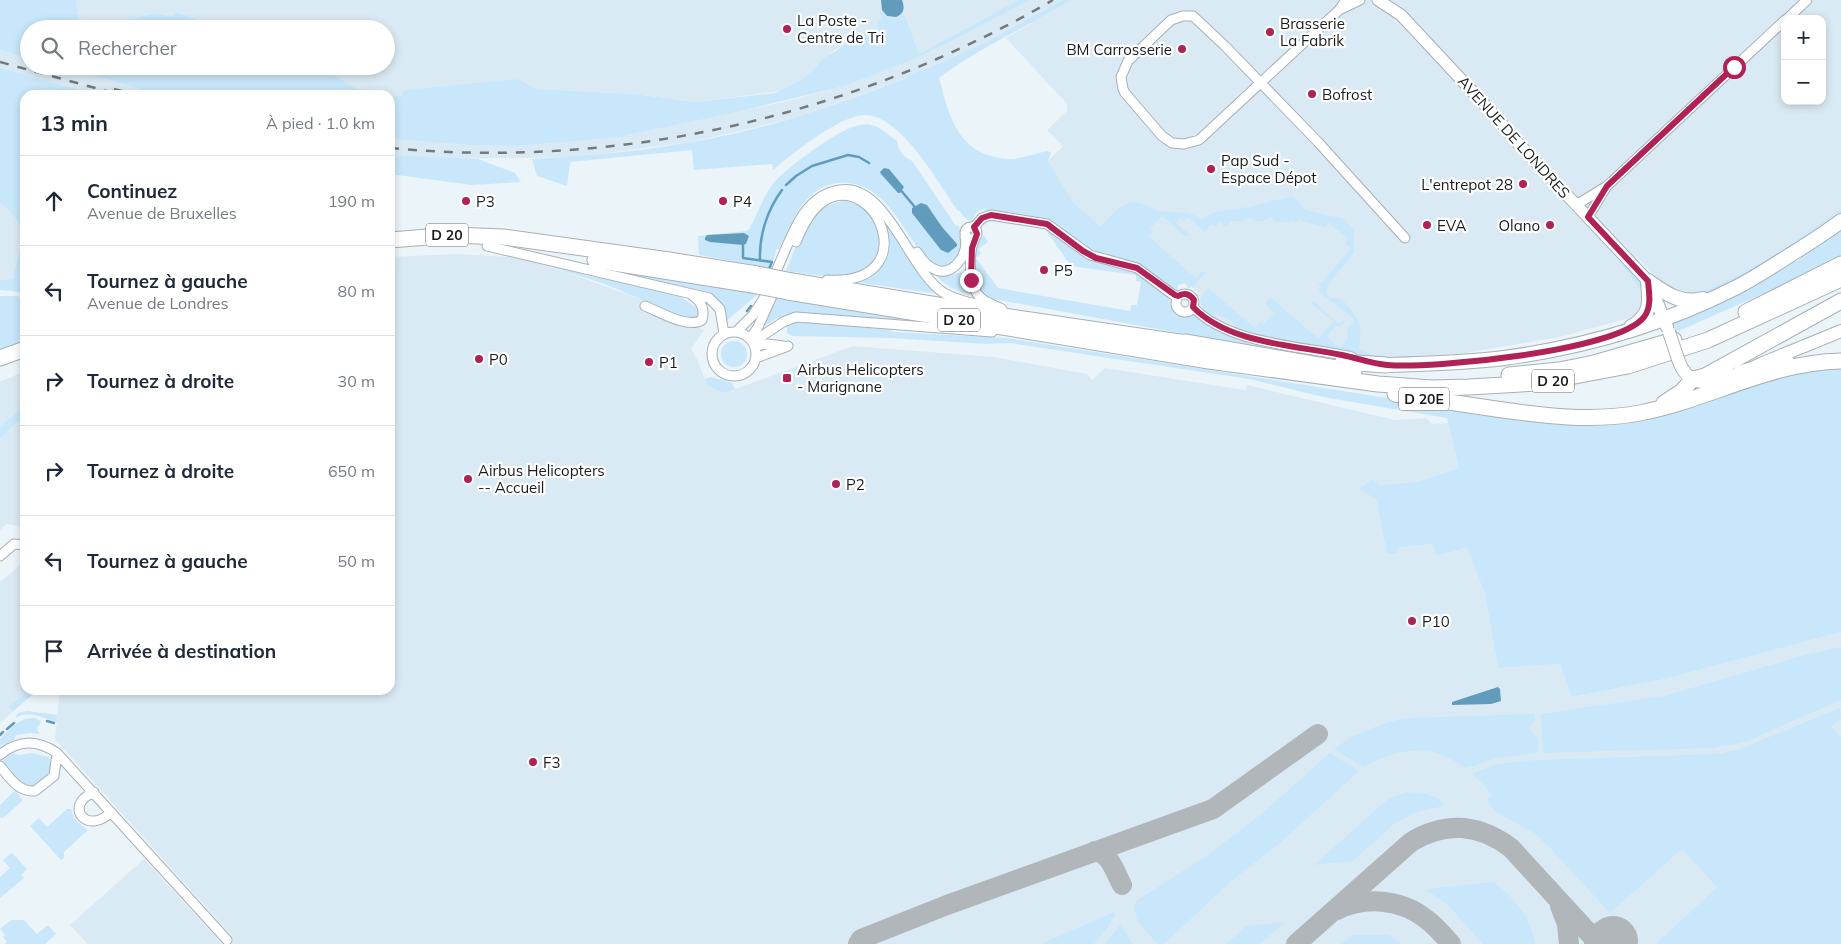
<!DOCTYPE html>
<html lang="fr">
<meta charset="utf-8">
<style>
body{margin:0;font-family:Mulish,sans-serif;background:#f6f6f7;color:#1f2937}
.controls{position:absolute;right:15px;top:15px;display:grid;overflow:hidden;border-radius:10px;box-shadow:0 2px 8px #0003}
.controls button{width:45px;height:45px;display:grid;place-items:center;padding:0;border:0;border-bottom:1px solid #e0e1e3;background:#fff;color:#1f2937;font:25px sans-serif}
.stop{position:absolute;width:15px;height:15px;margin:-11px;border:4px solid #b02156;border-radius:50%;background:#fff}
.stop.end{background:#b02156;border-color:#fff;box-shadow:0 1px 5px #0008}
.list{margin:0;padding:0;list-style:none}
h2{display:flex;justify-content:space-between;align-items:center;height:65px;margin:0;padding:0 20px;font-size:21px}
h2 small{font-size:16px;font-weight:400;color:#747a83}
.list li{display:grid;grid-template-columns:32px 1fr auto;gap:15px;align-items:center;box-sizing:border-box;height:90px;padding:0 20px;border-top:1px solid #e0e1e3}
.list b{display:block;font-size:19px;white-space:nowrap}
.list p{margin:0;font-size:16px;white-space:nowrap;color:#747a83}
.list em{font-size:16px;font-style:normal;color:#747a83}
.icon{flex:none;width:28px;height:28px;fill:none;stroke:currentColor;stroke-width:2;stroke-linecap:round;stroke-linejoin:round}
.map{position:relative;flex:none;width:1841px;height:944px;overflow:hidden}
.search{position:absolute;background:#fff;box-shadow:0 2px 8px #0003;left:20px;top:20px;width:375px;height:55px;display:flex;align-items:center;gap:12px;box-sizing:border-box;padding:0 18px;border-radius:28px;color:#747a83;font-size:19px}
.panel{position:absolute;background:#fff;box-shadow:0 2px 8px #0003;left:20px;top:90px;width:375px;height:605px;border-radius:15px}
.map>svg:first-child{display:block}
.built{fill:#daeaf4;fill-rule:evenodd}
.green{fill:#c8e7fa}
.water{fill:#629cbc}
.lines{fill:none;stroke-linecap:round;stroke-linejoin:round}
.stream{stroke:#629cbc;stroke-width:2.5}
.taxiway{stroke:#b0b6ba;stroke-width:20}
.runway{stroke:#b0b6ba;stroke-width:50}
.minor-casing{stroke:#a8b0b5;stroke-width:11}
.tertiary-casing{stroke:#a8b0b5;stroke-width:13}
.secondary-casing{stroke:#a8b0b5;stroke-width:14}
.primary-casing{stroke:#a8b0b5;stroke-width:16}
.trunk-casing{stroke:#a8b0b5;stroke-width:17}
.minor{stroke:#fff;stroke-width:9}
.tertiary{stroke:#fff;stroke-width:11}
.secondary{stroke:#fff;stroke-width:12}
.primary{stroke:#fff;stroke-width:14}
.trunk{stroke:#fff;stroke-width:15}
.rail{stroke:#74797c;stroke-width:2.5;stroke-dasharray:9 9;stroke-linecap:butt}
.secondary-bridge-casing{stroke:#a8b0b5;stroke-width:14;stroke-linecap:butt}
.trunk-bridge-casing{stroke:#a8b0b5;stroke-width:17;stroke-linecap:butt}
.secondary-bridge{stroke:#fff;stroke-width:12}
.trunk-bridge{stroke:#fff;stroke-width:15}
.route{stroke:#b02156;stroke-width:6}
.poi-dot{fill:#b02156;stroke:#fff;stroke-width:2}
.labels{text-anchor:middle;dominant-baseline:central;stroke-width:4.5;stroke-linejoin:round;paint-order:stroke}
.shield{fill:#fff;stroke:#5e6062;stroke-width:1}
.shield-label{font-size:14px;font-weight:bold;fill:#191c1e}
.poi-label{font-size:15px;fill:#191c1e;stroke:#fff;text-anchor:start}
.street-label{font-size:15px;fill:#191c1e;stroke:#fff}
</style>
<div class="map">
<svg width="1841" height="944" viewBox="0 0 1841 944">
<rect width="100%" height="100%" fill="#ebf4f9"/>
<!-- built -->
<path class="built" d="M76 0H1018L919 54 904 14 896 19H889L883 15 879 8 881 20 878 29 861 32 842 45 818 63 812 71 801 80 782 91 696 102 634 94 536 89 519 79 404 94 397 97H393L390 95 356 88 321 66H386V29H223L216 26 215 27 159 14 104 24 86 23 78 18Z
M1030 0H1062L990 40 931 67 910 74 905 79 797 117 745 130 691 142 578 157 455 159 390 155V139L468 145 518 146 624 137 627 135 783 102 845 86 905 62 952 41Z
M1071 0H1841V209L1782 250 1732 278 1697 294 1687 293 1664 287 1636 256 1641 298 1640 307 1636 314 1629 318 1560 337 1459 354 1380 357 1236 330 1214 318 1203 309 1200 301 1199 293 1188 284H1175L1069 207 1048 161 1063 146 1047 130 1067 111V104L1006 38ZM1785 19H1822V101H1785Z
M0 50 29 58V66H58L162 95H98L0 68Z
M0 203 13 215 20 228 21 238 13 280H0Z
M457 254 521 258 566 272 648 302 704 330 691 349 697 359 708 386 724 393 853 346 994 357 1087 374 1092 380 1105 368 1245 390 1247 385 1395 420 1426 418 1432 424 1448 423 1459 468 1416 482 1379 485 1376 499 1387 554 1397 548 1433 544 1437 556 1467 546 1485 594 1498 668 1560 664 1573 697 1665 679 1841 632V944H88L70 925 144 859 222 944 232 936 55 739 60 690H390V257Z
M25 371V531L19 526 6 524 0 530V382Z
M25 561V690H38L0 723V582Z"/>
<!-- green -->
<path class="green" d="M0 0H76L78 18C93 32 137 16 157 14 162 14 167 16 172 17L176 12 223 29H29V58L0 50Z
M1018 0H1030L952 41 911 60 845 86 728 114 627 135 624 137 518 146 468 145 390 139V97L401 96 405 90 519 79 536 89 634 94 696 102 776 93 801 80 812 71 822 59 836 51 854 36 866 31 878 29 877 21 881 20 879 8C884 18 894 23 904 13L919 54Z
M1062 0H1071C1028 27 979 47 939 78 950 119 958 154 1007 159 1017 160 1037 153 1048 151L1051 153 1048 161 1073 203 1100 226C1108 220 1117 207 1127 204 1140 199 1148 208 1160 211 1175 214 1189 210 1202 219L1215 212 1248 207 1293 196 1305 210 1344 219 1354 230V253L1334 277 1326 290 1330 298 1342 299C1358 318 1364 323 1359 348 1367 353 1374 357 1384 358 1395 359 1407 357 1418 357 1477 356 1537 347 1594 332 1608 328 1630 325 1639 313 1650 296 1633 278 1622 266L1628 264C1639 278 1659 298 1641 316 1628 329 1604 332 1588 337 1528 352 1458 365 1396 361 1366 359 1338 351 1309 346 1284 341 1260 338 1235 329V323L1216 314 1212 315C1198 305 1196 302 1208 288L1255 328 1260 323 1263 325 1274 313 1265 304 1270 297 1318 338 1334 322 1311 303 1313 301 1339 324 1344 320 1345 321 1342 326H1335L1327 337 1340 348 1348 338 1347 330 1354 322V319L1318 291 1321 287 1318 284 1322 282 1351 248 1345 244 1348 239 1329 223 1325 227 1304 221 1303 222 1299 219 1296 222 1291 220 1289 222H1276L1270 216 1266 221 1264 219 1263 221H1255L1251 218 1245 219 1243 221H1231L1226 227 1220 222 1216 226 1211 224 1205 232 1188 217 1185 221 1180 218 1176 223 1189 234 1186 237 1162 216 1150 229 1153 232 1149 237 1196 278 1202 271 1205 273 1193 287 1188 288 1185 283 1178 285 1177 290 1174 289 1139 264 1091 251 1048 220 986 211 985 209 978 211 971 221 964 217 960 211H958C939 184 901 115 865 115 840 115 792 154 773 170L772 164 694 170 692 150 570 162 567 186 537 176 532 159C621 155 712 143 797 117 834 105 869 92 905 79L910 74 931 67 990 40Z
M58 66H320L356 88 384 95H162Z
M0 68 98 95H25V294L12 291 0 290V280L13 279C15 266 24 240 20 228 17 217 8 210 0 203Z
M868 124 878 127 897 141C899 151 902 156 912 161L956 226 958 225C966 244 963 251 951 267 947 267 943 268 939 268 929 266 923 255 918 248 899 222 883 186 848 183 806 180 794 219 779 249H776L775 256 770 268 699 255 698 236 746 231 749 229C758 214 762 199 772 185 784 169 831 136 850 128 856 125 862 125 868 124Z
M390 155 478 159 515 173 521 182 472 185 390 174Z
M843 201C883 204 895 258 855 274 840 280 802 273 786 271 798 242 808 206 843 201Z
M1841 209V215L1729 287 1698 298 1664 287 1693 294 1702 292 1732 278 1782 250Z
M987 218 1046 227 1078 251 1135 270 1168 295 1171 307 1176 315 1185 317 1194 313 1226 334 1246 341 1250 344 1320 354 1319 356 1190 335 983 297 973 274 977 242 984 235 988 242 978 249 981 254 976 258 998 288 1130 311 1131 305H1137L1141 282 1136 281V275L1071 266 1045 229 987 221 986 226 984 222Z
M887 225 938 293V294L856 282C873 276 886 262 888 244 889 238 887 231 887 225Z
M1841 227V260L1676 332 1671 321 1785 264 1798 261 1808 250Z
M527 259 585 275 678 295 697 308 698 315 692 319 685 318 605 284Z
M587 265 747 292 757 295 727 320 721 303 709 294Z
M964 272 974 294C960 295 943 284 934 273L945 275Z
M0 296H18L25 301V341L0 350Z
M773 297 917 318 936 325 797 312 777 318 764 327Z
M806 322 891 330 893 332 1007 338 1520 419 1576 425 1624 423 1652 417 1780 373 1841 365V632L1665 679 1572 697 1560 664 1498 668 1485 594 1467 547 1437 556 1432 544 1397 548V553L1387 554 1376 499 1359 489 1373 479 1379 485 1416 482 1459 468 1447 418 1323 397 1249 379 1010 343 987 344 890 338 792 336 787 333V327L795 323Z
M721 354a13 13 0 1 1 26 0a13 13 0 1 1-26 0Z
M711 377 732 383 735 389 724 393 708 386 705 379Z
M25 405V415L0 438V427Z
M1841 647V700L1745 742 1713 748 1543 753 1541 714 1664 696 1806 655Z
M30 690H38L13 711 9 706Z
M1840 708 1841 718 1831 727 1841 738V944H1656L1717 887 1682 849 1610 913 1550 848 1534 833 1496 812 1489 803 1488 798 1492 796 1484 785 1472 774 1497 764 1537 760 1717 754 1740 749Z
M27 711 57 715V722C43 719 29 709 16 718L17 713Z
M1534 714 1535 721 1529 727 1530 731 1538 738V753L1497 758 1466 768C1458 764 1450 758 1442 755 1415 744 1386 755 1363 767L1334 749 1351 737 1380 725 1404 718Z
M35 718 41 721 40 724 37 727 39 734 31 733 16 735 14 740 0 746V739C10 729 19 717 35 718Z
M13 753 19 755 32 753 49 757 51 763V772C33 801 18 780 3 763L4 759Z
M1330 753 1359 771 1279 844 1230 882 1164 944H1158C1147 932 1130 919 1136 901L1209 854 1260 815Z
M15 790 22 799V801L3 818H0V805Z
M1406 792 1426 794 1441 800 1444 806 1417 812 1394 824 1353 861 1314 865 1388 799Z
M67 809H71C74 821 79 823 88 830L64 852V858L61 860 30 826 39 818 47 827Z
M12 853 27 869 21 875 24 878 0 898V877L10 868 3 860Z
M1493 882C1513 896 1532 919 1535 944H1483L1447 904 1424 889Z
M1114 912 1115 915 1107 928 1094 944H1041Z
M11 920H24L37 934 48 925 56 934 45 944H4L7 942 3 937 5 935 0 929Z
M1285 922 1260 944H1226L1246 926Z
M1120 925 1133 944H1105Z
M1354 935H1389L1402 944H1341Z"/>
<!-- water -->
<path class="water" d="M881 0H902C905 8 904 14 896 17L887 16 882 10Z
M884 168 889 169 904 187 900 193H898L881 174 880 172Z
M921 203 927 205 942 227 957 244V246L948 253 941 250 912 213V208Z
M744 233 749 236 746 244 743 245 710 242 705 240V238L707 235Z
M1498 687 1500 689 1501 701 1491 704 1452 705V702Z"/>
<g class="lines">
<!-- stream -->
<path class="stream" d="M786 185 796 176 812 166 848 155 859 157 869 163
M899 188 914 206
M743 245V258L772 262 769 269
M760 260C759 236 767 210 782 190
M747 311 751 306
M47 721 54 723
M7 729 14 723
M0 735 3 732"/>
<!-- taxiway -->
<path class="taxiway" d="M1095 851C1110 853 1115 872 1122 885
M1560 906 1567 924 1569 944
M1337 910C1365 896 1401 899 1426 919 1436 926 1443 935 1451 944
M858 944 861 939 947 905 1213 809 1318 734
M1296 944 1411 842C1446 821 1479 824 1511 848L1599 944"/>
<!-- runway -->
<path class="runway" d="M1609 944 1613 941"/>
<!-- minor casing -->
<g class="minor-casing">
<path id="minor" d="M1346 0 1339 10 1360 0
M1339 10 1199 140 1184 144 1172 143 1162 136 1125 93 1123 89 1121 77 1128 61 1171 20 1183 16H1193L1225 46 1318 142 1405 238
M1787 19 1807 0
M1607 186 1785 20
M1576 205 1607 186 1588 217
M965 233a6 6 0 1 1 12 0a6 6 0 1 1-12 0Z
M974 227 982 218 991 215 1047 224 1090 255 1137 268 1172 294 1178 297
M975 238C968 252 968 287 981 298 986 303 995 305 1002 309
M796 242C802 227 810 210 824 201 877 169 926 286 827 280
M487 246 709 298 720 309 724 334
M917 252C922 259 926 266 934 269 952 279 970 253 965 237
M777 269C791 239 802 195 840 190 887 183 909 271 944 293 956 300 974 304 988 306
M1176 303a9 9 0 1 1 18 0a9 9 0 1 1-18 0Z
M645 306C660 312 688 329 702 320 705 309 702 303 693 296
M1193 307C1229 345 1303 346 1352 357
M712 354a22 22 0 1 1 44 0a22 22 0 1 1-44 0Z
M736 332 753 315 766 295
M750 339 758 327 772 296
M753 342 783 322 796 317 992 332
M755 346 767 344 784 346
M756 358 788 346
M0 556 14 544 25 545
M0 755C18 739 38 740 57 753L227 940
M0 766C10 778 18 792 35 791L54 776 57 753
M94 792C62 806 88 836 111 812"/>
</g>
<!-- tertiary casing -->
<g class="tertiary-casing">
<path id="tertiary" d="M1378 0 1401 15 1498 119 1518 143 1648 281"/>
</g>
<!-- secondary casing -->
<g class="secondary-casing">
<path id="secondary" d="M1649 283 1667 327
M1678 359C1682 371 1690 382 1705 382 1722 382 1747 370 1763 363 1789 352 1815 342 1841 331"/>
</g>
<!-- primary casing -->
<g class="primary-casing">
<path id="primary" d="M1648 281C1665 293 1681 305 1703 299
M1631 327C1652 315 1650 302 1648 281
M1386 365C1425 364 1465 363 1504 358 1585 347 1662 325 1735 288 1753 279 1771 267 1787 257 1806 245 1824 234 1841 221
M1741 372 1787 362"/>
</g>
<!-- trunk casing -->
<g class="trunk-casing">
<path id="trunk" d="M390 240 453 235 503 237 669 260 757 274
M595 260 752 285
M792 281 1010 317 1193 344
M788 292 1209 361 1378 384 1432 388 1469 387 1538 383 1628 366 1708 340 1841 279
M1746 312 1841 264
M1185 342 1354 371
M0 358 25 349
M1343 362 1386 365
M1509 375 1559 370 1594 363 1674 340
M1395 394C1429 399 1463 404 1496 409 1545 416 1591 422 1640 413 1708 400 1771 362 1841 361
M1664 403 1681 392 1693 379 1705 376 1841 301"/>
</g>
<!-- minor -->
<use href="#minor" class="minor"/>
<!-- tertiary -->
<use href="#tertiary" class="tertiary"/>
<!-- secondary -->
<use href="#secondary" class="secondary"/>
<!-- primary -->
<use href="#primary" class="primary"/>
<!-- trunk -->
<use href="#trunk" class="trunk"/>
<!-- rail -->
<path class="rail" d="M0 62 121 95
M114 89 137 95
M390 148C620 170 854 116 1053 0"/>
<!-- secondary-bridge casing -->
<g class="secondary-bridge-casing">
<path id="secondary-bridge" d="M1669 332 1678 359"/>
</g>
<!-- trunk-bridge casing -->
<g class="trunk-bridge-casing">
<path id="trunk-bridge" d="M757 274 792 281
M752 285 788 292"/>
</g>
<!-- secondary-bridge -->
<use href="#secondary-bridge" class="secondary-bridge"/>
<!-- trunk-bridge -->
<use href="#trunk-bridge" class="trunk-bridge"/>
</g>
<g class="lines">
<!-- route -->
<path class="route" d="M971 280 972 248 977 234 974 227 982 218 991 215 1047 224 1083 251 1096 258 1137 268 1175 295 1178 296C1184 292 1190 294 1194 300L1193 307C1229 344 1294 345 1342 355 1357 358 1372 364 1387 365 1432 369 1618 351 1644 317 1652 307 1649 292 1648 281L1588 217 1607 186 1734 67"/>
</g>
<!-- markers -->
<g class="poi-dot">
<circle cx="787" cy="29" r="5"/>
<circle cx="1270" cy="32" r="5"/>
<circle cx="1182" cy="49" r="5"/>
<circle cx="1312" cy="94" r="5"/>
<circle cx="1211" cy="169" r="5"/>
<circle cx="1523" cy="184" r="5"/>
<circle cx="466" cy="201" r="5"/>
<circle cx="723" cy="201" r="5"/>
<circle cx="1427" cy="225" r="5"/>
<circle cx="1550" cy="225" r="5"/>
<circle cx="1044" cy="270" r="5"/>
<circle cx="479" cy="359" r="5"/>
<circle cx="649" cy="362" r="5"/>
<rect x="782" y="373" width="10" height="10" rx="2.5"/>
<circle cx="468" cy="479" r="5"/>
<circle cx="836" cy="484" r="5"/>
<circle cx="1412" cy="621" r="5"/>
<circle cx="533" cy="762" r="5"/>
</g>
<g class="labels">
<!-- shield labels -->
<g class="shield">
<rect x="426" y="223.5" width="42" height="23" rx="4"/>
<rect x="938" y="308.5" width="42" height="23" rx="4"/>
<rect x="1532" y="369.5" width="42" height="23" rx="4"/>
<rect x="1399" y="387.5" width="50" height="23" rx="4"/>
</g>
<g class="shield-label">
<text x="447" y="235">D 20</text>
<text x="959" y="320">D 20</text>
<text x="1553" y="381">D 20</text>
<text x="1424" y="399">D 20E</text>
</g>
<!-- poi labels -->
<g class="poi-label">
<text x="797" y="20">La Poste -<tspan x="797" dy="17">Centre de Tri</tspan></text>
<text x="1280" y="23">Brasserie<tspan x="1280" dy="17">La Fabrik</tspan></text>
<text x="1172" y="49" text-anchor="end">BM Carrosserie</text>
<text x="1322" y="94">Bofrost</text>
<text x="1221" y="160">Pap Sud -<tspan x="1221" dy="17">Espace Dépot</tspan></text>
<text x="1513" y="184" text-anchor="end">L'entrepot 28</text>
<text x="476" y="201">P3</text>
<text x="733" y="201">P4</text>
<text x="1437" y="225">EVA</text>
<text x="1540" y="225" text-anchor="end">Olano</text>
<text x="1054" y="270">P5</text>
<text x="489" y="359">P0</text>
<text x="659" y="362">P1</text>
<text x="797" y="369">Airbus Helicopters<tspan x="797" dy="17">- Marignane</tspan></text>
<text x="478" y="470">Airbus Helicopters<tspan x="478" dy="17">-- Accueil</tspan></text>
<text x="846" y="484">P2</text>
<text x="1422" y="621">P10</text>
<text x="543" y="762">F3</text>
</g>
<!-- street labels -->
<g class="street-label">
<text transform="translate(1514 137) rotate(48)">AVENUE DE LONDRES</text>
</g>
</g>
</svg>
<div class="controls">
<button>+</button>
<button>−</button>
</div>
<div class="stop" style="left:1734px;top:67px"></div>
<div class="stop end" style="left:971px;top:280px"></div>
<div class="search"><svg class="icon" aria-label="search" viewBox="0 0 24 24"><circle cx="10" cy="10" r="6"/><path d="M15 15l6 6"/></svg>Rechercher</div>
<section class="panel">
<h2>13 min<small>À pied · 1.0 km</small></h2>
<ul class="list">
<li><svg class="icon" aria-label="ahead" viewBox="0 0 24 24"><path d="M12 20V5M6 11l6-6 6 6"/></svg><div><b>Continuez</b><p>Avenue de Bruxelles</p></div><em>190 m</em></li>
<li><svg class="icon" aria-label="left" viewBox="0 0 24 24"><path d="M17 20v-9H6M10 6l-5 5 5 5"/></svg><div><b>Tournez à gauche</b><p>Avenue de Londres</p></div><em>80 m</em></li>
<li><svg class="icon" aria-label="right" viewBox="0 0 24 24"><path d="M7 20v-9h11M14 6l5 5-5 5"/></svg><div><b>Tournez à droite</b></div><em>30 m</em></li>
<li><svg class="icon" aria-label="right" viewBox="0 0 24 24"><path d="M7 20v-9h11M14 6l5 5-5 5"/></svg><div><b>Tournez à droite</b></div><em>650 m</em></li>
<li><svg class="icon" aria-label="left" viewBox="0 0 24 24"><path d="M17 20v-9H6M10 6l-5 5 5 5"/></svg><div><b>Tournez à gauche</b></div><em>50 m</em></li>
<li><svg class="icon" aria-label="arrive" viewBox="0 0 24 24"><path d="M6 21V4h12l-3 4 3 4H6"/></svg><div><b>Arrivée à destination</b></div></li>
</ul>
</section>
</div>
